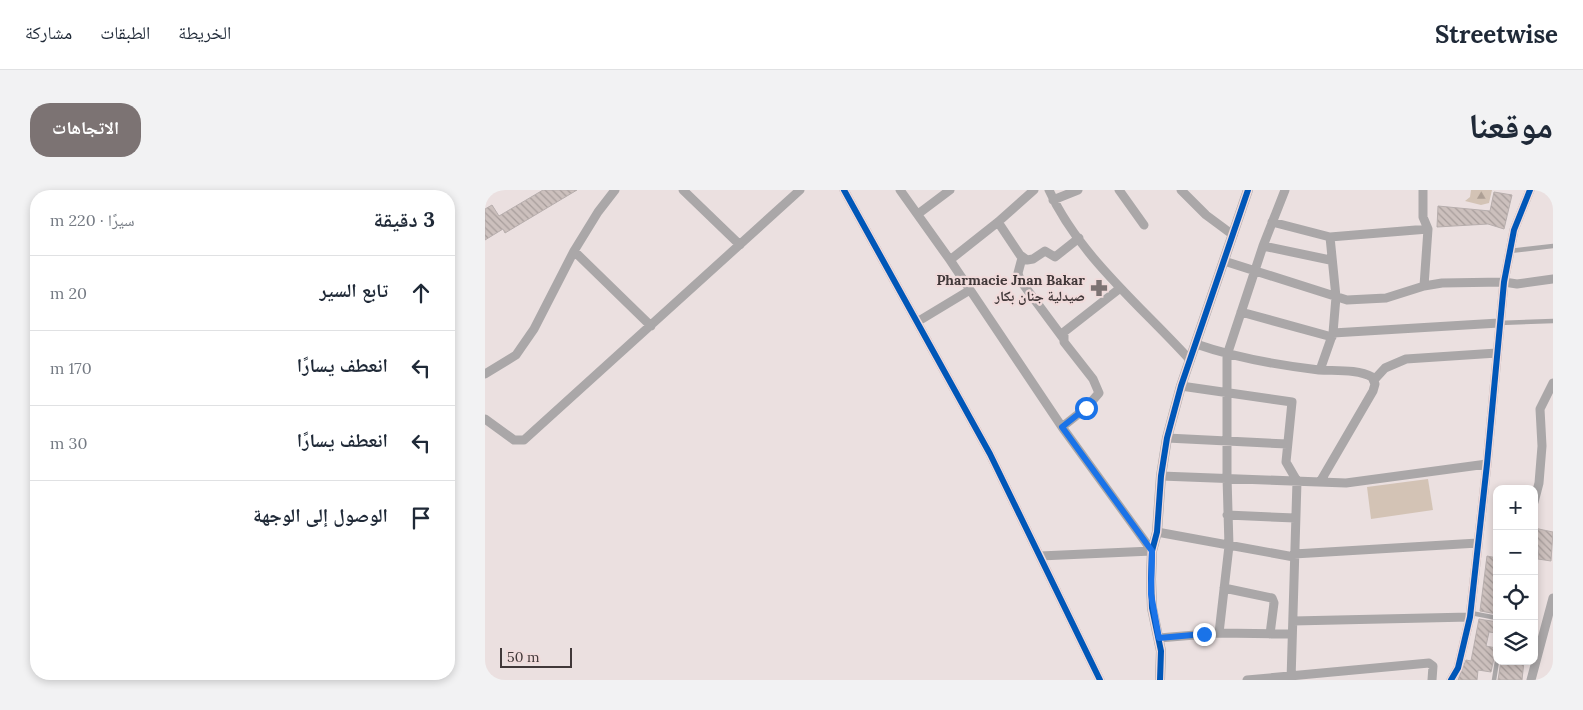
<!DOCTYPE html>
<html lang="ar">
<meta charset="utf-8">
<style>
body{margin:0;font-family:Lora,"Noto Naskh Arabic",serif;background:#f2f2f3;color:#1f2937;direction:rtl}
.controls{position:absolute;right:15px;bottom:15px;display:grid;overflow:hidden;border-radius:10px;box-shadow:0 2px 8px #0003}
.controls button{width:45px;height:45px;display:grid;place-items:center;padding:0;border:0;border-bottom:1px solid #e0e1e3;background:#fff;color:#1f2937;font:25px sans-serif}
.scale{position:absolute;left:15px;bottom:12px;width:72px;box-sizing:border-box;padding-left:5px;border:2px solid #413839;border-top:0;font-size:14px;line-height:18px;white-space:nowrap;color:#413839;-webkit-text-stroke:4px #f0dbdb;paint-order:stroke}
.stop{position:absolute;width:15px;height:15px;margin:-11px;border:4px solid #1a73e8;border-radius:50%;background:#fff}
.stop.end{background:#1a73e8;border-color:#fff;box-shadow:0 1px 5px #0008}
.list{margin:0;padding:0;list-style:none}
h2{display:flex;justify-content:space-between;align-items:center;height:65px;margin:0;padding:0 20px;font-size:21px}
h2 small{font-size:16px;font-weight:400;color:#747a83}
.list li{display:grid;grid-template-columns:32px 1fr auto;gap:15px;align-items:center;box-sizing:border-box;height:75px;padding:0 20px;border-top:1px solid #e0e1e3}
.list b{display:block;font-size:19px;white-space:nowrap}
.list em{font-size:16px;font-style:normal;color:#747a83}
.icon{flex:none;width:28px;height:28px;fill:none;stroke:currentColor;stroke-width:2;stroke-linecap:round;stroke-linejoin:round}
.map{position:relative;flex:none;width:1068px;height:490px;overflow:hidden;direction:ltr;border-radius:20px}
header{display:flex;align-items:center;gap:30px;box-sizing:border-box;height:70px;padding:0 25px;background:#fff;border-bottom:1px solid #e0e1e3}
header strong{font-size:24px}
nav{display:flex;gap:28px;margin-inline-start:auto;font-size:18px}
.intro{display:flex;align-items:center;justify-content:space-between;box-sizing:border-box;height:120px;padding:0 30px}
h1{margin:0;font-size:35px}
.button{padding:12px 22px;border-radius:20px;background:#7c7373;color:#fff;font-size:18px;font-weight:700}
main{display:flex;gap:30px;padding:0 30px}
aside{flex:1;background:#fff;border-radius:20px;box-shadow:0 2px 8px #0003}
.map>svg:first-child{display:block}
.forest{fill:url(#forest-firs)}
.pitch{fill:#d3c3b5}
.building{fill:url(#building-back-hatch);stroke:#b7aead}
.lines{fill:none;stroke-linecap:round;stroke-linejoin:round}
.service{stroke:#aaa7a8;stroke-width:4.5}
.minor{stroke:#aaa7a8;stroke-width:9}
.tertiary{stroke:#aaa7a8;stroke-width:10}
.cycleway-casing{stroke:#f0dbdb;stroke-width:9}
.cycleway{stroke:#0057b8;stroke-width:6}
.route{stroke:#1a73e8;stroke-width:6}
.labels{text-anchor:middle;dominant-baseline:central;stroke-width:4.5;stroke-linejoin:round;paint-order:stroke}
.poi-label{font-size:14px;font-weight:bold;fill:#413839;stroke:#f0dbdb;text-anchor:end}
</style>
<header>
<strong>Streetwise</strong>
<nav><a>الخريطة</a><a>الطبقات</a><a>مشاركة</a></nav>
</header>
<div class="intro"><h1>موقعنا</h1><a class="button">الاتجاهات</a></div>
<main>
<div class="map">
<svg width="1068" height="490" viewBox="0 0 1068 490">
<defs>
<pattern id="forest-firs" width="22" height="20" patternUnits="userSpaceOnUse" patternTransform="scale(1.25)"><rect width="22" height="20" fill="#d3c3b5"/><path d="M5 1l3.5 6h-7zM16 11l3.5 6h-7z" fill="#ad9f94"/></pattern>
<pattern id="building-back-hatch" width="6" height="6" patternUnits="userSpaceOnUse" patternTransform="scale(1.25)"><rect width="6" height="6" fill="#ccc0bd"/><path d="M-1 5l2 2M0 0l6 6M5-1l2 2" fill="none" stroke="#a79d9b"/></pattern>
</defs>
<rect width="100%" height="100%" fill="#ebe0e0"/>
<!-- forest -->
<path class="forest" d="M986 0H1007L1004 13 996 15 980 11 985 7Z"/>
<!-- pitch -->
<path class="pitch" d="M943 289 948 320 886 329 882 297Z"/>
<!-- building -->
<path class="building" d="M58 0H92L20 43 18 39 0 50V19L7 15 14 26Z
M1009 2 1027 5 1019 39 1003 34 952 37 953 16 1005 21Z
M1049 338 1068 342 1066 371 1053 369 1054 357 1049 356Z
M1002 366 1012 368V424L995 421Z
M994 429 1012 432V443L1004 442 1001 456 1011 458 1006 482 993 480 992 490H973L981 470 986 471Z
M1016 471H1039L1037 490H1013Z"/>
<g class="lines">
<!-- service -->
<path class="service" d="M1025 61 1068 56
M1014 133 1068 131
M986 423 1012 428
M1009 490 1012 471"/>
<!-- minor -->
<path class="minor" d="M198 0 255 55
M359 0 505 264 615 490
M415 0 465 70 577 237 667 361
M564 0C593 65 658 118 705 170
M634 0 659 35
M696 0 721 25 748 45
M938 0V27L943 39 939 96
M568 10 593 0
M433 24 465 0
M513 32 535 65 542 70 548 69 560 61 570 67 594 48
M787 32 845 47 943 39
M778 56 845 70
M89 61 166 136
M537 68 533 83 535 90 578 148
M465 70 513 32 549 0
M739 71 862 110 901 108 939 96 957 93 1019 92 1032 94 1068 89
M756 122 847 147
M432 132 485 100
M848 143 1014 133
M711 154C751 168 792 175 834 180 851 181 873 179 887 187L890 194 888 201 835 292
M835 180 848 143 851 107 845 47
M0 184 31 165 49 139 89 61 113 22 130 0
M889 190 900 178 921 169 1012 163
M696 196 807 212 801 272 812 291 806 490
M0 229 29 250H39L315 0
M577 237 601 218 614 203 608 189 579 152V142L634 99
M682 248 802 254
M676 286 861 293 1002 274
M1049 312 1054 293 1057 256 1055 219 1068 193
M742 325 810 328
M672 342 809 367
M809 364 993 353
M555 366 667 361
M739 398 787 408 789 413 785 444
M808 431 985 427
M734 443 744 356 742 287V165L778 56 800 0
M674 448 734 443 807 444
M762 490 944 473 948 476 947 490
M966 490 973 478 985 427 1002 274 1019 92 1029 40 1045 0
M1046 490 1068 408"/>
<!-- tertiary -->
<path class="tertiary" d="M675 490 676 461 667 418 666 389 667 361 672 342 676 286 682 248 696 196 763 0"/>
<!-- cycleway casing -->
<g class="cycleway-casing">
<path id="cycleway" d="M359 0 505 264 615 490
M675 490 676 461 667 418 666 389 667 361 672 342 676 286 682 248 696 196 763 0
M966 490 973 478 985 427 1002 274 1019 92 1029 40 1045 0"/>
</g>
<!-- cycleway -->
<use href="#cycleway" class="cycleway"/>
</g>
<g class="lines">
<!-- route -->
<path class="route" d="M601 218 577 237 667 361 666 404 674 448 719 444"/>
</g>
<!-- icons -->
<defs>
<g id="pharmacy-bare" transform="scale(1.35)"><path d="M-2-6h4v4h4v4h-4v4h-4v-4h-4v-4h4Z" fill="#7c7373" stroke="#f0dbdb" stroke-width="2.5" paint-order="stroke"/></g>
</defs>
<g fill-rule="evenodd">
<use href="#pharmacy-bare" x="614" y="98"/>
</g>
<g class="labels">
<!-- poi labels -->
<g class="poi-label">
<text x="600" y="90">Pharmacie Jnan Bakar<tspan x="600" dy="16">صيدلية جنان بكار</tspan></text>
</g>
</g>
</svg>
<div class="controls">
<button>+</button>
<button>−</button>
<button><svg class="icon" aria-label="locate" viewBox="0 0 24 24"><circle cx="12" cy="12" r="6"/><path d="M12 2v4M12 18v4M2 12h4M18 12h4"/></svg></button>
<button><svg class="icon" aria-label="layers" viewBox="0 0 24 24"><path d="M12 4l9 5-9 5-9-5zM3 14l9 5 9-5"/></svg></button>
</div>
<div class="scale">50 m</div>
<div class="stop" style="left:601px;top:218px"></div>
<div class="stop end" style="left:719px;top:444px"></div>
</div>
<aside>
<h2>3 دقيقة<small>سيرًا · 220 m</small></h2>
<ul class="list">
<li><svg class="icon" aria-label="ahead" viewBox="0 0 24 24"><path d="M12 20V5M6 11l6-6 6 6"/></svg><div><b>تابع السير</b></div><em>20 m</em></li>
<li><svg class="icon" aria-label="left" viewBox="0 0 24 24"><path d="M17 20v-9H6M10 6l-5 5 5 5"/></svg><div><b>انعطف يسارًا</b></div><em>170 m</em></li>
<li><svg class="icon" aria-label="left" viewBox="0 0 24 24"><path d="M17 20v-9H6M10 6l-5 5 5 5"/></svg><div><b>انعطف يسارًا</b></div><em>30 m</em></li>
<li><svg class="icon" aria-label="arrive" viewBox="0 0 24 24"><path d="M6 21V4h12l-3 4 3 4H6"/></svg><div><b>الوصول إلى الوجهة</b></div></li>
</ul>
</aside>
</main>
